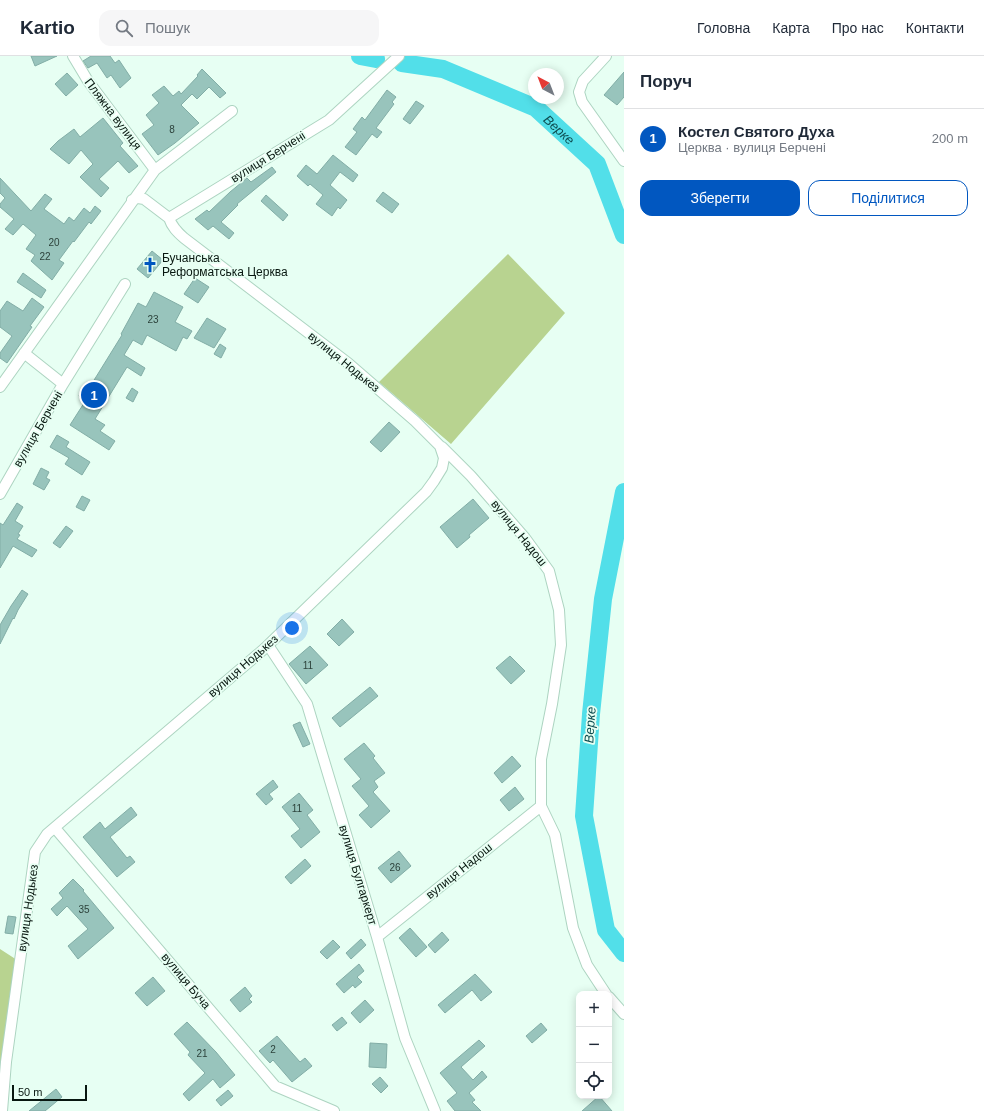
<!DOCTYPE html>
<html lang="uk">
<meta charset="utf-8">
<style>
body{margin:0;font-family:Helvetica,sans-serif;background:#f6f6f7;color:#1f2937}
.controls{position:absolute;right:12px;bottom:12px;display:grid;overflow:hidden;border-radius:8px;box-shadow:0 2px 10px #0003}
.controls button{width:36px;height:36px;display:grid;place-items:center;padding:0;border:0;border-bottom:1px solid #e0e1e3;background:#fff;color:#1f2937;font:20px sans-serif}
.compass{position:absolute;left:528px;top:12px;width:36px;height:36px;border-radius:50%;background:#fff;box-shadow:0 2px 10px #0003;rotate:318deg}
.scale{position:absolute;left:12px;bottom:10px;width:75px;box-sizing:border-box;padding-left:4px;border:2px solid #081710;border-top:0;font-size:11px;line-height:14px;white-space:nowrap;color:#081710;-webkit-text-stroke:3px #e7fff3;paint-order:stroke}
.you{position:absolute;left:292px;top:572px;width:14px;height:14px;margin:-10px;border:3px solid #fff;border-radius:50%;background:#1a73e8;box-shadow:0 0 0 6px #1a73e833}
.badge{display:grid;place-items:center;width:26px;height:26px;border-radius:50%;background:#0157c0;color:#fff;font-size:13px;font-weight:700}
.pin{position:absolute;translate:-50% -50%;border:2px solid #fff;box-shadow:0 1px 4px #0006}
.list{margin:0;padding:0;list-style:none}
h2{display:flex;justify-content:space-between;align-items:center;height:52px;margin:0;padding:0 16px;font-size:17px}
h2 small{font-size:13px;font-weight:400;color:#747a83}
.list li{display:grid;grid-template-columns:26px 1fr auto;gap:12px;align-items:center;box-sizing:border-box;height:60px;padding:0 16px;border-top:1px solid #e0e1e3}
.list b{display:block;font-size:15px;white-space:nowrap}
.list p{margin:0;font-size:13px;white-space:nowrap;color:#747a83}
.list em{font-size:13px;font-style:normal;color:#747a83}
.actions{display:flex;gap:8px;padding:12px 16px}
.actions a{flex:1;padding:9px 0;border:1px solid #0157c0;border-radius:12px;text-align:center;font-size:14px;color:#0157c0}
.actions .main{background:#0157c0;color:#fff}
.icon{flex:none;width:22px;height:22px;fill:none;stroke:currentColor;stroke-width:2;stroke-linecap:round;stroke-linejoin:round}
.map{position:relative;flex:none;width:624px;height:1055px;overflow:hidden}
header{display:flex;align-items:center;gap:24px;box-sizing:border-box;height:56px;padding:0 20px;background:#fff;border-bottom:1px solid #e0e1e3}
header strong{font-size:19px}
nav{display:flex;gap:22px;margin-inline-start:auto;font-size:14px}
.search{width:280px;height:36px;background:#f6f6f7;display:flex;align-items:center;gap:10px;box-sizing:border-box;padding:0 14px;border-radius:12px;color:#747a83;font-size:15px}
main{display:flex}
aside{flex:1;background:#fff}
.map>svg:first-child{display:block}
.green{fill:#b8d390}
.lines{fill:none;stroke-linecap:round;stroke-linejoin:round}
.river{stroke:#52dfe9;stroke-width:18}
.building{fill:#98c4bc;stroke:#82ada6}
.minor-casing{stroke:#add4c1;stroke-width:12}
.minor{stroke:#fff;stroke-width:10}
.labels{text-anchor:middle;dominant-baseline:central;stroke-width:3.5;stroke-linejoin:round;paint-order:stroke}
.number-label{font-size:10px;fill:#2c423b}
.street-label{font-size:12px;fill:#081710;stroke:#e7fff3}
.poi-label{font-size:12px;fill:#081710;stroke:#e7fff3;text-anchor:start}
.water-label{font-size:13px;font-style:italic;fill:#0d4c50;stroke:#e7fff3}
</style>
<header>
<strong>Kartio</strong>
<div class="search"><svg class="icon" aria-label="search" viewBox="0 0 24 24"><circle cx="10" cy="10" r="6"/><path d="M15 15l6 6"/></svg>Пошук</div>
<nav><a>Головна</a><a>Карта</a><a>Про нас</a><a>Контакти</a></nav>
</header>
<main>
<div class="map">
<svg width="624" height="1055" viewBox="0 0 624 1055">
<rect width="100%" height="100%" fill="#e7fff3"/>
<!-- green -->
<path class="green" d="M508 198 565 257 451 388 379 326Z
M0 893 17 904 0 1029Z"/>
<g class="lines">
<!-- river -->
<g class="river">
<path d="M360 0 376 3"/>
<path id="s1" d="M402 7 443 13 536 52 597 108 624 179"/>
<path d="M624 436 603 543 591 658 584 760 606 874 624 897"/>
</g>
</g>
<!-- building -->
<path class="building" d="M31 0H57L35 10Z
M91 0H110L115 7 119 4 131 22 120 32 111 19 107 22 97 7 88 12 83 5Z
M202 13 226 37 220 42 209 31 197 43 192 38 181 49 199 67 175 87 158 99 142 78 154 69 146 59 159 47 152 39 164 30 173 40 179 35 181 38 198 20 197 19Z
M624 16V41L617 49 604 39Z
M67 17 78 29 66 40 55 28Z
M387 34 396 41 392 46 394 48 376 72 382 76 377 82 372 78 356 99 345 91 357 76 353 73 362 61 365 64Z
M416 45 424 50 410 68 403 63Z
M103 62 123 87 120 90 138 110 129 117 118 105 99 123 109 132 101 141 80 121 93 108 81 94 69 108 50 93 58 85 74 73 80 81Z
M333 99 358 119 353 126 340 116 330 129 347 144 340 153 338 151 332 160 316 148 323 139 310 128 308 130 297 120 306 109 317 118Z
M272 111 276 116 237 148 238 149 221 166 234 177 229 183 213 170 208 174 195 163 207 154 209 156 230 136 247 122 251 126Z
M0 122 31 155 45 138 52 143 44 153 64 168 69 161 74 165 84 152 90 157 95 150 101 155 91 168 89 166 74 186 73 185 59 204 64 207 52 224 31 205 35 199 26 193 36 179 23 168 13 179 5 173 14 163 0 151V148L5 142 0 137Z
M383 136 399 148 392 157 376 145Z
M266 139 288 159 283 165 261 145Z
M152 195 163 204 148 222 137 213Z
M23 217 46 234 41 242 17 226Z
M195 222 209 231 198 247 184 238Z
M154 236 183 251 175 266 192 275 187 283 183 281 176 295 147 279 142 289 133 284 124 299 145 312 141 320 127 311 95 363 105 369 100 375 115 385 109 394 70 369 86 344 79 340 87 326 91 329 122 279 121 278 138 247 146 251Z
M32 242 44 251 30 270 32 271 7 307 0 302V297L12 280 0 271V255L7 245 23 255Z
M207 262 226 273 214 292 194 282Z
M220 288 226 292 221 302 214 298Z
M132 332 138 336 133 346 126 342Z
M389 366 400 376 381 396 370 386Z
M57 379 69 386 66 391 90 406 82 419 65 408 69 402 50 391Z
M41 412 49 416 46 422 50 424 44 434 33 428Z
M82 440 90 444 84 455 76 451Z
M473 443 489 462 469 479 470 481 457 492 440 471Z
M17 447 23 451 15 465 23 470 18 478 20 479 17 483 37 494 32 501 13 490 0 512V467L3 469Z
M66 470 73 475 60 492 53 487Z
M22 534 28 538 18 554 14 563 13 562 0 588V569L11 550Z
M342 563 354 576 339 590 327 578Z
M310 590 328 609 306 628 289 608Z
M510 600 525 615 511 628 496 612Z
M370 631 378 640 340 671 332 662Z
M300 666 310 688 303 691 293 669Z
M364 687 375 700 373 702 385 717 374 725 378 731 373 736 390 755 371 772 359 759 369 750 352 730 361 723 344 703Z
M512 700 521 710 502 727 494 717Z
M273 724 278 731 269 738 273 743 266 749 256 738Z
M515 731 524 743 509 755 500 744Z
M299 737 313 754 307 759 320 776 301 792 291 780 300 773 282 751Z
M131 751 137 759 110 781 127 802 130 800 135 806 117 821 83 781 100 766 105 773Z
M399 795 411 810 391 827 378 812Z
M305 803 311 810 291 828 285 821Z
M73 823 84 834 83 835 114 872 78 903 68 890 88 873 67 850 57 860 51 853 63 842 59 837Z
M8 860 16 861 13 878 5 877Z
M410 872 427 891 416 901 399 882Z
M442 876 449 884 435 897 428 889Z
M361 883 366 889 351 903 346 897Z
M333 884 340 891 327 903 320 896Z
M359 908 364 915 357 921 362 926 355 932 353 929 344 937 336 928Z
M475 918 492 936 481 945 472 934 445 957 438 949Z
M153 921 165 935 147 950 135 937Z
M245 931 252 940 249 943 252 946 240 956 230 944Z
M365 944 374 954 360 967 351 957Z
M342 961 347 967 337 975 332 969Z
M187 966 216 996 235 1019 220 1032 213 1023 189 1045 183 1038 205 1017 188 999 190 996 174 978Z
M541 967 547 974 532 987 526 980Z
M277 980 300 1006 305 1002 312 1010 292 1026 273 1004 270 1007 259 995Z
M479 984 485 990 461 1011 473 1024 482 1015 487 1021 469 1037 475 1044 472 1046 481 1055H455L447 1045 457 1037 440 1017Z
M370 987 387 988 386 1012 369 1011Z
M380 1021 388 1030 381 1037 372 1028Z
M56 1033 62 1041 45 1055H29Z
M228 1034 233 1040 221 1050 216 1044Z
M599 1040 612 1055H582Z"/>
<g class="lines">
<!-- minor casing -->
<g class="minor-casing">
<path id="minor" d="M73 0 88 25 155 114
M606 0 583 25 579 36 582 46 624 105
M132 144 138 142 144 143 169 162 329 64 399 0
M63 328 125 228
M0 331 155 114 232 55
M0 438 63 328 24 297
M268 589 307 648 377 881 405 982 435 1055
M541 750 555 779 573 872 587 909 606 938
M55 772 275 1030 334 1055
M377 881 541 750V703L552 648 561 589 559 554 549 515 525 482 471 420 442 391
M609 941 624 958
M2 1055 6 1006 35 796 47 778 264 593 426 436 434 425 442 412 444 402 440 390 415 365 348 307 184 182C177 176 172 171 169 162"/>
</g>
<!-- minor -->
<use href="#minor" class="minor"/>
</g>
<!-- icons -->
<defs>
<g id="church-bare" transform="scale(1.2)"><path d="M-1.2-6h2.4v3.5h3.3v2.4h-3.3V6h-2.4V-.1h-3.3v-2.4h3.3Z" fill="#0157c0" stroke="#e7fff3" stroke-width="2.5" paint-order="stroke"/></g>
</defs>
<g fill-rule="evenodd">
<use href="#church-bare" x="150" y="209"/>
</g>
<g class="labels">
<!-- number labels -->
<g class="number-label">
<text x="172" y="73">8</text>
<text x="54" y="186">20</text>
<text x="45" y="200">22</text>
<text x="153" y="263">23</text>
<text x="308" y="609">11</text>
<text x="297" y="752">11</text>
<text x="395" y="811">26</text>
<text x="84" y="853">35</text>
<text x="273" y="993">2</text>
<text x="202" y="997">21</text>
</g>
<!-- street labels -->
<g class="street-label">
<text transform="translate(113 58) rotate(53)">Пляжна вулиця</text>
<text transform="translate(268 101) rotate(-32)">вулиця Берчені</text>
<text transform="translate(344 306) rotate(39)">вулиця Нодькез</text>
<text transform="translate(38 373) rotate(-60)">вулиця Берчені</text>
<text transform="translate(519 477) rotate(51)">вулиця Надош</text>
<text transform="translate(243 610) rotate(-41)">вулиця Нодькез</text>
<text transform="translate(459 815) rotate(-39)">вулиця Надош</text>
<text transform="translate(358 819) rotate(73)">вулиця Булгаркерт</text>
<text transform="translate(28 852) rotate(-82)">вулиця Нодькез</text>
<text transform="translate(186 925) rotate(50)">вулиця Буча</text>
</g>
<!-- poi labels -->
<g class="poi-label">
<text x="162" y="202">Бучанська<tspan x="162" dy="14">Реформатська Церква</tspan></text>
</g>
<!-- water labels -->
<g class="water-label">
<text stroke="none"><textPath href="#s1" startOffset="174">Верке</textPath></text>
<text transform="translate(590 669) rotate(-86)">Верке</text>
</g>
</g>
</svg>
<div class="controls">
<button>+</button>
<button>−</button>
<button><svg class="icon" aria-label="locate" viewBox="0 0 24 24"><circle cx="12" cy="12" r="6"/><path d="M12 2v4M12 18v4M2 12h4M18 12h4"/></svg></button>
</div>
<svg class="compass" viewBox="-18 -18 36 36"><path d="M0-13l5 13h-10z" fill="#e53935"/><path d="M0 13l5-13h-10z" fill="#747a83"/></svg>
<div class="scale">50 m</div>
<div class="you"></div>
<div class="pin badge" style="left:94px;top:339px">1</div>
</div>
<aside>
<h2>Поруч<small></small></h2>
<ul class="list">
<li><span class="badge">1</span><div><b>Костел Святого Духа</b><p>Церква · вулиця Берчені</p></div><em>200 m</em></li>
</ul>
<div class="actions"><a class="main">Зберегти</a><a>Поділитися</a></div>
</aside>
</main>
